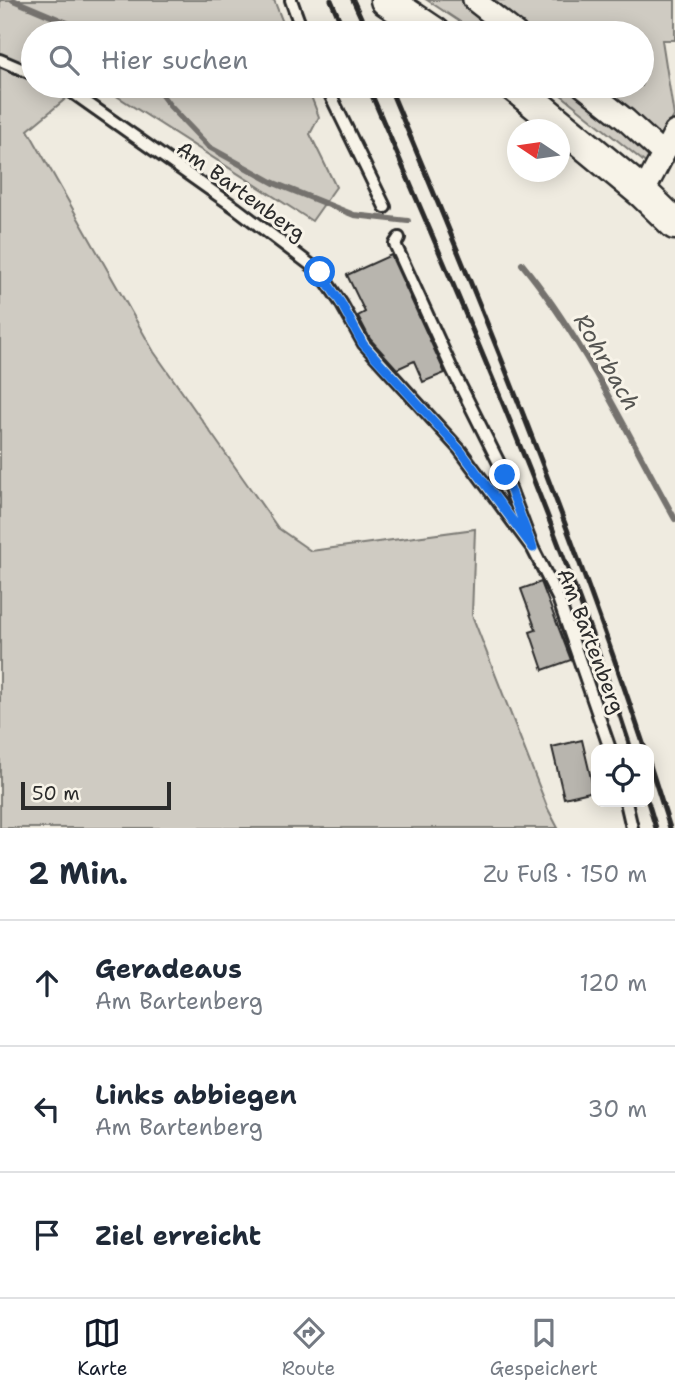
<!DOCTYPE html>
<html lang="de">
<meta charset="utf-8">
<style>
body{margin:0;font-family:"Shantell Sans",sans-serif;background:#f2f2f3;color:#1f2937}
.controls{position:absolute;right:21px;bottom:21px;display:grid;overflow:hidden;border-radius:14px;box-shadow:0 4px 18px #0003}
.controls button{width:63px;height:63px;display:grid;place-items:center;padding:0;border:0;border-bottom:2px solid #e0e1e3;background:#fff;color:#1f2937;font:35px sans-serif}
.compass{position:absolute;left:507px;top:119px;width:63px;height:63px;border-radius:50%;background:#fff;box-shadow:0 4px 18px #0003;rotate:283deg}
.scale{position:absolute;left:21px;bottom:18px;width:150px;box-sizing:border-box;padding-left:7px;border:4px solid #2b2b2b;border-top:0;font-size:19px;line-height:24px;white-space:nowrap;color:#2b2b2b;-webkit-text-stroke:5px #f7f3e8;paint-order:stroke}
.stop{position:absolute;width:21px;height:21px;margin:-16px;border:5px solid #1a73e8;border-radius:50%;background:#fff}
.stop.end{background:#1a73e8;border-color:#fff;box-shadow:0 2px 7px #0008}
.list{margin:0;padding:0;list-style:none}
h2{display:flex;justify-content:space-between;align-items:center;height:91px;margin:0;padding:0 28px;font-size:30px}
h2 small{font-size:23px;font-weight:400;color:#747a83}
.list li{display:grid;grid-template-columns:46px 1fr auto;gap:21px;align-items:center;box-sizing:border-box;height:126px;padding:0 28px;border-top:2px solid #e0e1e3}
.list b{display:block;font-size:26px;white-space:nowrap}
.list p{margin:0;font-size:23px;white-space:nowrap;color:#747a83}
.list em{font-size:23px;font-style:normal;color:#747a83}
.icon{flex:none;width:38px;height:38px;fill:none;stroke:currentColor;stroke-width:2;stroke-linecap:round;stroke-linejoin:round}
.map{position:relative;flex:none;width:675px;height:828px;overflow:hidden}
.search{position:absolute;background:#fff;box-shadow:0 4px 18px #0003;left:21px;right:21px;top:21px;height:77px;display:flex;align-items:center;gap:18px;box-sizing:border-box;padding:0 24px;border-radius:38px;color:#747a83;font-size:26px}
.sheet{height:469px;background:#fff}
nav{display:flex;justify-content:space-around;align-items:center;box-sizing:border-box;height:98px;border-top:2px solid #e0e1e3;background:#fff;font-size:19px;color:#747a83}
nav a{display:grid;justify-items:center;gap:4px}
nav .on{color:#111827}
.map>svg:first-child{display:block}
.green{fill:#cfcbc2;stroke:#7d7b76;stroke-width:2}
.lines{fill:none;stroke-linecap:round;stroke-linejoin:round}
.stream{stroke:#74726e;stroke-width:6}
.building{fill:#b8b5ae;stroke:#2b2b2b;stroke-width:2}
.lane-casing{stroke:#2b2b2b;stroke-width:16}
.street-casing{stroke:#2b2b2b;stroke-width:26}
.secondary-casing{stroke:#2b2b2b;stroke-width:35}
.lane{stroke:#f7f3e8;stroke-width:10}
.street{stroke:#f7f3e8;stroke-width:21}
.secondary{stroke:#f7f3e8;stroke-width:30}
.rail{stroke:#2b2b2b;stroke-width:5}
.route{stroke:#1a73e8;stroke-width:9}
.labels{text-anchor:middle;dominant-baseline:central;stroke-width:6;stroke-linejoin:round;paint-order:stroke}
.street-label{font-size:21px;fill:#2b2b2b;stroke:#f7f3e8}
.water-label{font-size:23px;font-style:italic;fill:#555552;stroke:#f7f3e8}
</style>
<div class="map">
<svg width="675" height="828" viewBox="0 0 675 828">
<rect width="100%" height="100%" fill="#efebe0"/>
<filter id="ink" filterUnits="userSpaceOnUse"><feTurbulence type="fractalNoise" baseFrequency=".0143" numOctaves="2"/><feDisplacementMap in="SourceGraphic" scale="14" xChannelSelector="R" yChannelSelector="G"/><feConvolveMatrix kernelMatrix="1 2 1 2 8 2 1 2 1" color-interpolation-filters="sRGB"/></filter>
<g filter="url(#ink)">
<!-- green -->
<path class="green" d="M0 0H274L287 33H33V86H81L28 130 154 352 278 528 311 551 475 529 472 615 548 809 558 828H0Z
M427 0H675V40H662L674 116 648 165 550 86H642V33H477Z
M101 86H307L319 117 310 134 336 187 312 221Z"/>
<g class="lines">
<!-- stream -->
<path class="stream" d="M13 0 91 33
M155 86 170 106 209 147 274 183 354 215 408 221
M522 264C583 338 628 435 675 519"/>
</g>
<!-- building -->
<path class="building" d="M391 255 445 373 423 382 414 361 397 369 370 339 358 316 365 312 347 275Z
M541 582 571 660 543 670 530 632 536 630 521 589Z
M582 740 594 791 564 798 552 747Z"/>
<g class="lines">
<!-- lane casing -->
<g class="lane-casing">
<path id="lane" d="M291 0 303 33
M0 60 33 74
M60 86 69 90 236 208 320 272 341 303 364 344 460 450 533 549
M326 86 385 207
M399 238 395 244 452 369 505 475 533 549 558 598 610 749
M626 802 632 828"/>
</g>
<!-- street casing -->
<g class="street-casing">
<path id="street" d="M474 0 516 33
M583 86 626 120 663 154
M643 193 675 132"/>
</g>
<!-- secondary casing -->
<g class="secondary-casing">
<path id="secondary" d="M386 0 435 33
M514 86 643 193 675 224"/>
</g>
<!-- lane -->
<use href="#lane" class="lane"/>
<!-- street -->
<use href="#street" class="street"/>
<!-- secondary -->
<use href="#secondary" class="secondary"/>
<!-- rail -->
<path class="rail" d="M331 0 345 33
M353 0 368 33
M368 86C462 304 558 523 631 749
M389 86C481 304 570 524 645 749
M649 762 670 828
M648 802 656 828"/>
</g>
</g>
<g class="lines" filter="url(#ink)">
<!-- route -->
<path class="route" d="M320 272 341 303 363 344 460 450 533 548 505 475"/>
</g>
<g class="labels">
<!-- street labels -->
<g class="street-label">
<text transform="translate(241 191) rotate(36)">Am Bartenberg</text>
<text transform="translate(591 641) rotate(69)">Am Bartenberg</text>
</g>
<!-- water labels -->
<g class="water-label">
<text transform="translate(607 362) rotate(60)">Rohrbach</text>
</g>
</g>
</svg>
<div class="controls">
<button><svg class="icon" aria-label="locate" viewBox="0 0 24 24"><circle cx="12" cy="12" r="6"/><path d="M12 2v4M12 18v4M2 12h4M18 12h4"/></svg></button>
</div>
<svg class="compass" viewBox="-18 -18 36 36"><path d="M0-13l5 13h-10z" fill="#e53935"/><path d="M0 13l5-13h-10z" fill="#747a83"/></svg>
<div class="scale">50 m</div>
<div class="stop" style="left:320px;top:272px"></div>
<div class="stop end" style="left:505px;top:475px"></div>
<div class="search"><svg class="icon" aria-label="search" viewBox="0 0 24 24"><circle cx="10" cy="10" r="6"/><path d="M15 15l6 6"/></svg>Hier suchen</div>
</div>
<section class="sheet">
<h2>2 Min.<small>Zu Fuß · 150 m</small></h2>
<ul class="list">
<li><svg class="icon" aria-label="ahead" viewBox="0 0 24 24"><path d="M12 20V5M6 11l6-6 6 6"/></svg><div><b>Geradeaus</b><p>Am Bartenberg</p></div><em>120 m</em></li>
<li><svg class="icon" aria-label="left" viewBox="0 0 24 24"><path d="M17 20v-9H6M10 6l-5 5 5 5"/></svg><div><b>Links abbiegen</b><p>Am Bartenberg</p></div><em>30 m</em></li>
<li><svg class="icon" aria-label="arrive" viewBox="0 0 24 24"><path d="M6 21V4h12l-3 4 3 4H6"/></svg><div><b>Ziel erreicht</b></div></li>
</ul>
</section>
<nav>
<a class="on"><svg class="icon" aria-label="map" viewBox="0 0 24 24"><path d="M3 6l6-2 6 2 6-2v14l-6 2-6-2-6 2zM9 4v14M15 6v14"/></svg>Karte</a>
<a><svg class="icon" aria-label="directions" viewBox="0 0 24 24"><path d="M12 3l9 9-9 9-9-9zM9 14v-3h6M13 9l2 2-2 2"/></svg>Route</a>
<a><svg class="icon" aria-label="saved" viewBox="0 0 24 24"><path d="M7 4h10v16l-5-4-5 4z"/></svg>Gespeichert</a>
</nav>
